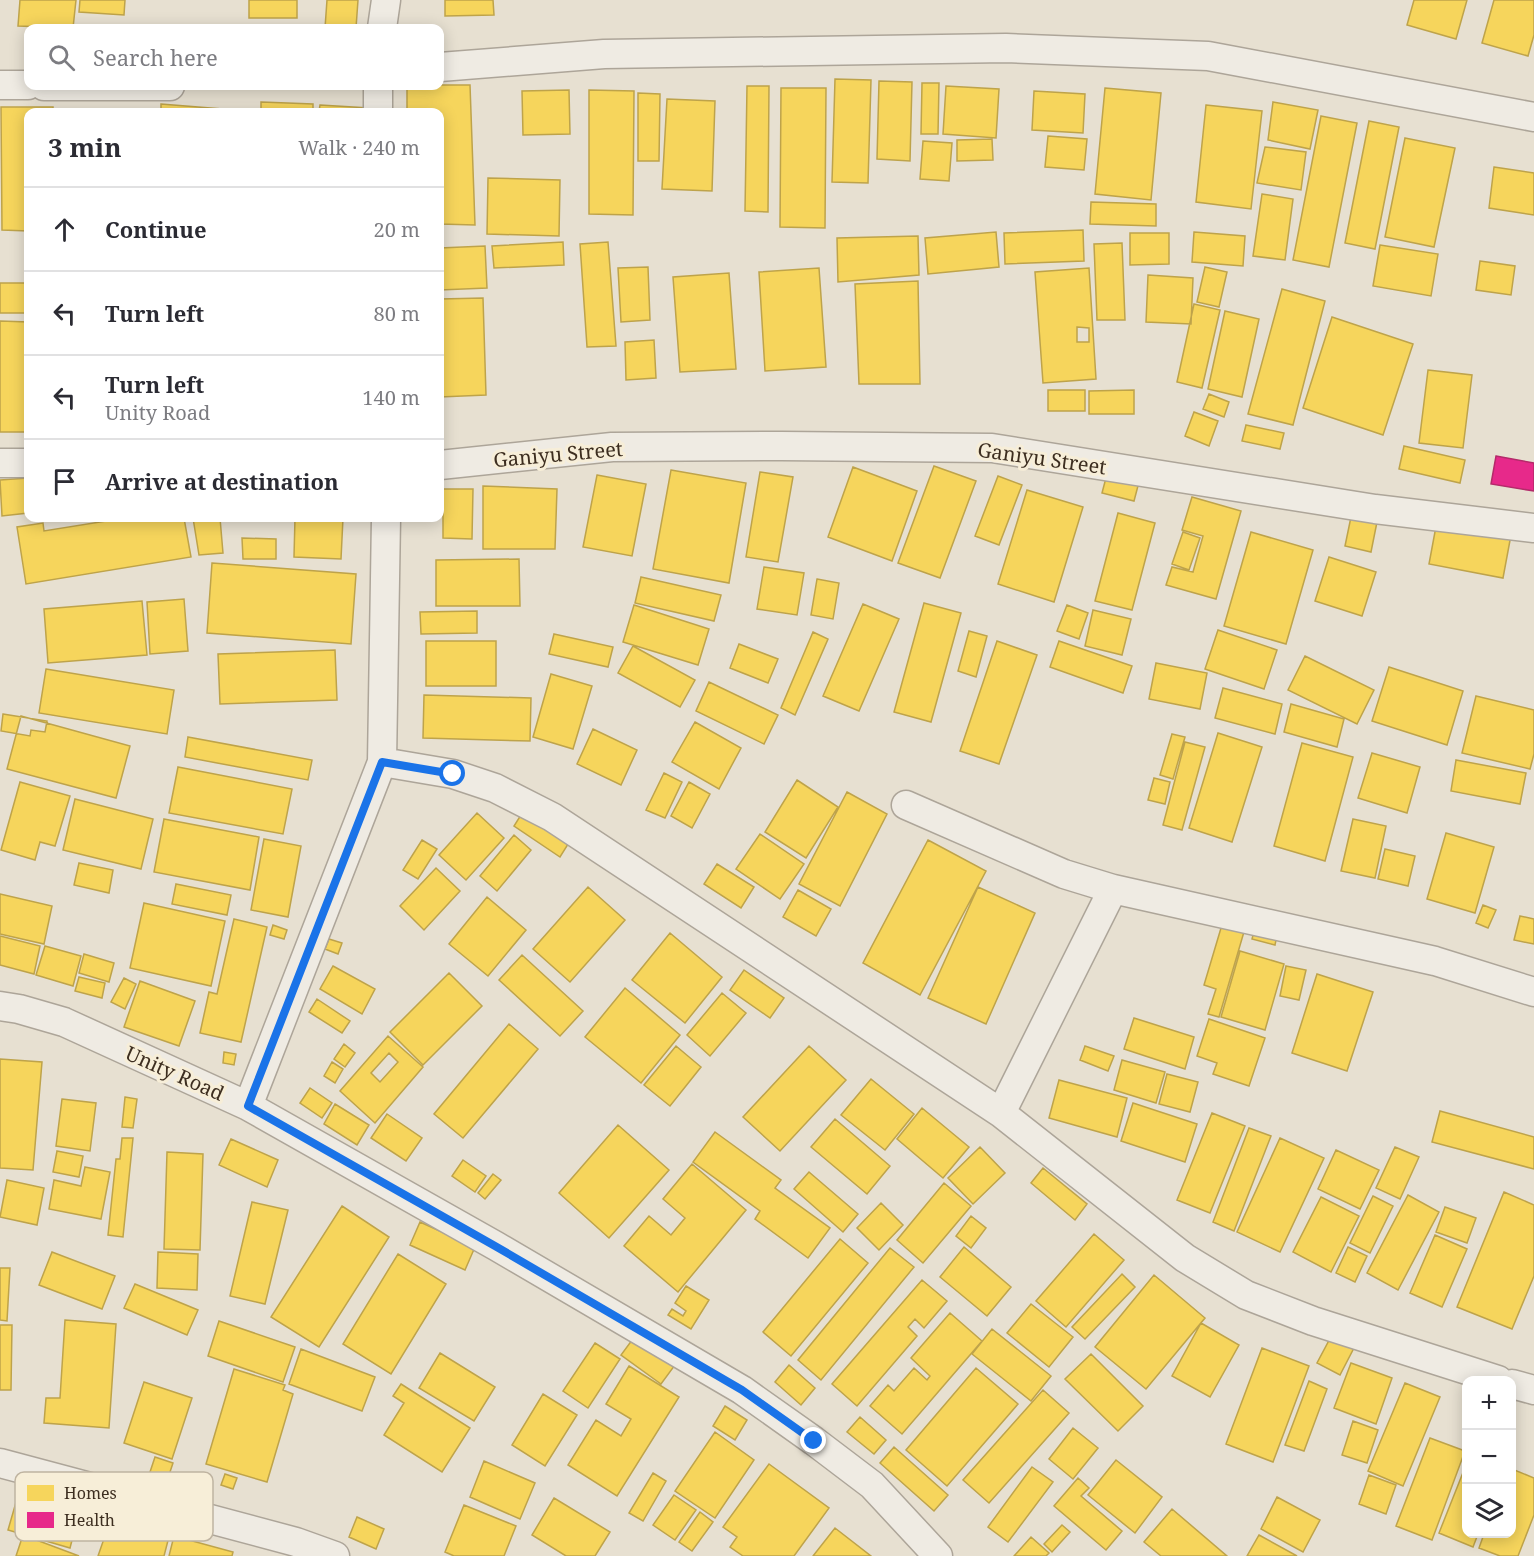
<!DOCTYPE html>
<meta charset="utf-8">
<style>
body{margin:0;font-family:"Noto Serif",serif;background:#f7f7f7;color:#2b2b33}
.controls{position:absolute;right:18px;bottom:18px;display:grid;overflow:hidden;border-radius:12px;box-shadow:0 3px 15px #0003}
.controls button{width:54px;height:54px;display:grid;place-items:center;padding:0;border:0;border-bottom:2px solid #e1e1e2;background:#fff;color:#2b2b33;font:30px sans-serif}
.stop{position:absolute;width:18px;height:18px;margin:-14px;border:4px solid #1a73e8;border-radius:50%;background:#fff}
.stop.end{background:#1a73e8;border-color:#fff;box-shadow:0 2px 6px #0008}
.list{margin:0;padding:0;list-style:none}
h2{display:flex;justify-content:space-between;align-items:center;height:78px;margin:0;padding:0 24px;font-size:26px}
h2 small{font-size:20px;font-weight:400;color:#7c7c81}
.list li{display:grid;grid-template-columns:39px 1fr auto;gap:18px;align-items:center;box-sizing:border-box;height:84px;padding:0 24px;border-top:2px solid #e1e1e2}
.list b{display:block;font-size:22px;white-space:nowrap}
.list p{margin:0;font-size:20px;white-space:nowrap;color:#7c7c81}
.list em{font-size:20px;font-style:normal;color:#7c7c81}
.icon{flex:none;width:33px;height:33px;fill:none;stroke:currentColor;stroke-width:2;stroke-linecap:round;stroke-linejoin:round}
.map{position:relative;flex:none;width:1534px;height:1556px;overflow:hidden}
.search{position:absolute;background:#fff;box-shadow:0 3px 15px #0003;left:24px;top:24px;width:420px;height:66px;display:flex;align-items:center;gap:15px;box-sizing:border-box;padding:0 21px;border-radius:12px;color:#7c7c81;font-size:22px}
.panel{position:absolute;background:#fff;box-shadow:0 3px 15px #0003;left:24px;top:108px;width:420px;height:414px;border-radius:12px}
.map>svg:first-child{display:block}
.homes{fill:#f6d55c;stroke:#bea34a;stroke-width:1.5;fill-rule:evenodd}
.health{fill:#e7298a;stroke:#b42a6a;stroke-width:1.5}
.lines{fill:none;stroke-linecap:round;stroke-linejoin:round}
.minor-casing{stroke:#ada599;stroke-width:31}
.minor{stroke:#efebe3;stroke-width:28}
.route{stroke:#1a73e8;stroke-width:8}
.labels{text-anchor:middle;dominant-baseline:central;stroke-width:6;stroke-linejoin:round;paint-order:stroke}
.street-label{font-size:20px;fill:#3d2e20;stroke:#f7eed8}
.key{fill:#f7eed8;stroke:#bfb4a1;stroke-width:1.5}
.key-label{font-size:16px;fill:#3d2e20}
</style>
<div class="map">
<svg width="1534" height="1556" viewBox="0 0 1534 1556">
<rect width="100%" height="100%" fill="#e7e0d1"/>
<!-- homes -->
<path class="homes" d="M20 0H76L73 28 18 26Z
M80 0H125L124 15 79 12Z
M249 0H297V18H249Z
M327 0H358L356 28H325Z
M445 0H493L494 15 445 16Z
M1414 0H1467L1456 39 1407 25Z
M1494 0H1534V35L1528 56 1482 43Z
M835 79 871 80 868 183 832 182Z
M879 81 912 82 910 161 877 159Z
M922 83H939L938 134H921Z
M440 85H470L475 225 440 224V112H407V86Z
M747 86H769L768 212 745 211Z
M946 86 999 89 996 138 943 134Z
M781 88H826L825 228 780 227Z
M1105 88 1161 93 1151 200 1095 194Z
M569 90 570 134 523 135 522 91Z
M589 90 634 91 633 215 589 214Z
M1034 91 1085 94 1083 133 1032 130Z
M638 93 660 94 659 161H638Z
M667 99 715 101 712 191 662 189Z
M261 102 313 104V112H261Z
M1273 102 1318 110 1310 149 1268 140Z
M161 104 222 109 221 112H161Z
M320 105 369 108V112H319Z
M1206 105 1262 111 1251 209 1196 202Z
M1 107H53V112H28V231L2 230Z
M1321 116 1357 123 1329 267 1293 260Z
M1369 121 1399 127 1375 249 1345 243Z
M1048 136 1087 139 1084 170 1045 167Z
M1405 138 1455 148 1434 247 1385 237Z
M992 139 993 160 957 161V140Z
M923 141 952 143 949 181 920 179Z
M1265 147 1306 152 1301 190 1257 183Z
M1494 167 1534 173V215L1489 208Z
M488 178 560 180 559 236 487 234Z
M1262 194 1293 199 1285 260 1253 256Z
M1091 202 1156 204V226L1090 224Z
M1083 230 1084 261 1005 264 1004 233Z
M996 232 999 267 928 274 925 238Z
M1194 232 1245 236 1243 266 1192 262Z
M1130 233H1169V264L1130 265Z
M918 236 919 275 838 282 837 238Z
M563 242 564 265 494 268 492 246Z
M608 242 616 346 587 347 580 244Z
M1122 243 1125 320H1097L1094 244Z
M1380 245 1438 254 1431 296 1373 286Z
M485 246 487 288 440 290V248Z
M1480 261 1515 266 1511 295 1476 290Z
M648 267 650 320 621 322 618 268Z
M1205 267 1227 272 1219 307 1197 302Z
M819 268 826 367 765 371 759 272Z
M1089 268 1096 379 1043 383 1035 272ZM1077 327 1089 328V342H1077Z
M729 273 736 369 680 372 673 277Z
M1148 275 1193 278 1191 324 1146 322Z
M918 281 920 384H859L855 284Z
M0 283H28V313H0Z
M1282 289 1325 301 1293 425 1248 414Z
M483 298 486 395 440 397V299Z
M1194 304 1220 310 1202 388 1177 382Z
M1225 311 1259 319 1242 397 1208 389Z
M1332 317 1413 344 1383 435 1303 408Z
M0 321 28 322V432H0Z
M654 340 656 378 626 380 625 342Z
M1428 370 1472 375 1463 448 1419 443Z
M1048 390H1085V411H1048Z
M1134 390V414H1089V391Z
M1209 394 1229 402 1224 417 1203 409Z
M1194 412 1218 421 1209 446 1185 436Z
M1246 425 1284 433 1280 449 1242 441Z
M1404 446 1465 460 1460 483 1399 469Z
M934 466 976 481 940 578 898 563Z
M853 467 917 491 892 561 828 537Z
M671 470 746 483 729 583 653 569Z
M760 472 793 477 778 562 746 557Z
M1107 474 1139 482 1134 501 1102 493Z
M597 475 646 484 632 556 583 547Z
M998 476 1022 485 999 545 975 536Z
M28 478V513L2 516 0 480Z
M483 486 557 489 555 549H483Z
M443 489H473L472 539 443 538Z
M1027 490 1083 507 1054 602 998 584Z
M1192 497 1241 511 1216 599 1166 585 1172 567 1193 572 1203 536 1182 530Z
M1118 513 1155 523 1132 610 1095 601Z
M1351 517 1377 522 1371 552 1345 546Z
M125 518H184L191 557 26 584 17 527 43 523 44 531Z
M193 518H220L223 553 199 555Z
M295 518H343L341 559 294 557Z
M1437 521 1511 535 1503 578 1429 564Z
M1183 532 1200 538 1189 570 1172 564Z
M1251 532 1313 550 1286 644 1224 626Z
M242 538 276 539V559H243Z
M1329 557 1376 572 1362 616 1315 601Z
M519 559 520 606H436V560Z
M212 563 356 574 351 644 207 633Z
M764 567 804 573 797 615 757 609Z
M641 577 721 595 714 621 635 603Z
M817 579 839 583 833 619 811 615Z
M184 599 188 651 150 654 147 602Z
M142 601 147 655 48 663 44 609Z
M924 603 961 613 931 722 894 712Z
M863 604 899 619 859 711 823 696Z
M634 605 709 629 698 665 623 642Z
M1067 605 1088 613 1079 639 1057 631Z
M1093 610 1131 619 1122 655 1085 646Z
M477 611V633L421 634 420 612Z
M1218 630 1277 650 1264 689 1205 669Z
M969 631 987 636 976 677 958 671Z
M813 632 828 639 795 715 781 708Z
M554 634 613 647 608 667 549 654Z
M426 641H496V686H426Z
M997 641 1037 655 999 764 960 751Z
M1059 641 1132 666 1123 693 1050 667Z
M739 644 778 659 768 683 730 668Z
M633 646 695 680 680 707 618 673Z
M335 650 337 700 220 704 218 654Z
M1305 656 1374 690 1357 724 1288 690Z
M1156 663 1207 673 1200 709 1149 699Z
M1389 667 1463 691 1447 745 1372 721Z
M46 669 174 690 167 734 39 713Z
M551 674 592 686 573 749 533 737Z
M709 682 778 715 764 744 696 711Z
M1223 688 1282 704 1275 734 1215 718Z
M424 695 531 698 530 741 423 738Z
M1476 696 1534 710V754L1530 769 1462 753Z
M1291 704 1344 719 1337 747 1284 732Z
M3 714 47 721 45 732 31 730 30 736 1 731Z
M21 716 130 746 116 798 7 769Z
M695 722 741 748 719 789 672 762Z
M593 729 637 750 621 785 577 764Z
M1218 733 1262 747 1232 842 1189 828Z
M1172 734 1185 737 1173 779 1160 775Z
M188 737 312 760 308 780 185 757Z
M1185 742 1205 747 1182 830 1163 825Z
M1302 743 1353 757 1325 861 1274 846Z
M1372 753 1420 767 1407 813 1358 798Z
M1456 760 1526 773 1520 804 1451 791Z
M178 767 292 789 283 834 169 813Z
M664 773 682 782 665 818 646 810Z
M1154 778 1170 782 1165 804 1148 800Z
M797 780 838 807 806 858 765 832Z
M20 782 70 796 55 846 40 842 35 860 1 850Z
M689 782 710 794 692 828 671 816Z
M847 792 887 814 840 906 799 884Z
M75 799 153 819 141 869 63 850Z
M524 810 570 841 560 857 514 826Z
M477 813 504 838 466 880 439 855Z
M164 819 259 837 250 890 154 872Z
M1353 819 1386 826 1375 878 1341 871Z
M1446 833 1494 847 1475 913 1427 899Z
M760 834 804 864 780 899 736 869Z
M514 835 531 850 497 891 480 876Z
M264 839 301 846 288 917 251 910Z
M422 840 437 849 418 879 403 870Z
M928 840 986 871 920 995 863 963Z
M1385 849 1415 856 1408 886 1378 879Z
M79 863 113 870 109 893 74 885Z
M717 864 754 887 741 908 704 884Z
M436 868 460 891 424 930 400 906Z
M176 884 231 895 227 915 172 904Z
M588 887 625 920 570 982 533 949Z
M978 887 1035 913 986 1024 928 998Z
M798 890 831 909 816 936 783 917Z
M0 894 52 906 44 944 0 934Z
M487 897 526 930 488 976 449 944Z
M144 903 225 921 211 986 130 968Z
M1483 905 1496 910 1488 928 1476 923Z
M1520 916 1534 919V944L1514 940Z
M1224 918 1246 925 1219 1017 1208 1014 1216 989 1204 985Z
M234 919 267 927 241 1042 200 1033 209 992 217 994Z
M1256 924 1278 930 1275 945 1252 939Z
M273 925 287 930 284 939 270 935Z
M670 933 722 977 685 1023 632 980Z
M0 936 40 946 34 974 0 965Z
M329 939 342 943 338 954 325 949Z
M45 946 81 956 73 986 36 975Z
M1240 951 1284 964 1265 1030 1221 1017Z
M84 954 114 963 109 982 79 973Z
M522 955 583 1011 560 1036 499 980Z
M333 966 375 989 362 1014 320 989Z
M1286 966 1306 970 1299 1000 1280 996Z
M744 970 784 998 770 1018 730 990Z
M449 973 482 1006 423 1065 390 1032Z
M1317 974 1373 992 1347 1071 1292 1053Z
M79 977 105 983 102 998 75 991Z
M124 978 136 984 125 1009 111 1002Z
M140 981 195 1001 179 1046 124 1027Z
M625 988 680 1035 641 1083 585 1037Z
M722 993 746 1013 710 1056 687 1035Z
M317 999 350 1021 342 1033 309 1012Z
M1134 1018 1194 1037 1185 1069 1124 1049Z
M1209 1019 1265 1038 1249 1086 1213 1074 1217 1063 1197 1056Z
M509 1024 538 1049 463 1138 434 1114Z
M388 1036 423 1067 375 1123 340 1091ZM389 1053 398 1062 380 1082 371 1073Z
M344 1044 355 1053 345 1067 334 1059Z
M676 1046 701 1067 670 1106 644 1085Z
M809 1046 846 1080 780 1151 743 1117Z
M1085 1046 1114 1056 1108 1071 1080 1060Z
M224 1052 236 1054 234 1065 223 1063Z
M0 1059 42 1062 33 1170 0 1168Z
M1122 1060 1165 1072 1156 1103 1114 1090Z
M332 1062 343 1069 335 1083 324 1076Z
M1167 1074 1198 1082 1190 1112 1159 1104Z
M871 1079 914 1114 885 1150 841 1115Z
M1059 1080 1127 1098 1117 1137 1049 1118Z
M310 1088 332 1103 322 1118 300 1103Z
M125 1097 137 1099 133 1128 122 1127Z
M62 1099 96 1103 90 1151 56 1146Z
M1133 1103 1197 1124 1185 1162 1121 1141Z
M335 1104 369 1125 357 1145 324 1124Z
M922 1108 969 1147 943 1178 897 1139Z
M1440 1111 1534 1137V1169L1432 1142Z
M1212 1113 1245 1126 1210 1213 1177 1200Z
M387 1114 422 1138 406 1161 371 1138Z
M835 1119 890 1166 867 1194 811 1147Z
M618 1125 669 1170 609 1238 559 1193Z
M1249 1128 1271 1136 1234 1231 1213 1222Z
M715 1132 781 1180 775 1188 830 1228 808 1258 755 1219 760 1211 693 1162Z
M122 1138H133L123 1237 108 1235 116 1159H120Z
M1280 1138 1324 1158 1280 1252 1237 1232Z
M231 1139 278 1160 267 1187 219 1165Z
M980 1147 1005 1173 973 1204 948 1178Z
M1395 1147 1419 1157 1400 1199 1376 1188Z
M1336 1150 1379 1170 1360 1209 1318 1189Z
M57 1151 83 1156 79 1177 53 1172Z
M167 1152 203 1154 200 1250 164 1249Z
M463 1160 486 1176 475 1192 452 1176Z
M692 1164 746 1210 678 1292 624 1246 649 1216 671 1235 685 1218 663 1199Z
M85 1167 110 1172 101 1219 49 1209 54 1180 81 1186Z
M1043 1168 1087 1204 1075 1220 1031 1183Z
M809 1172 858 1214 843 1232 794 1189Z
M493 1174 501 1180 485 1199 478 1193Z
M7 1180 44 1188 37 1225 0 1217Z
M944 1183 971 1206 923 1263 897 1240Z
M1504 1192 1534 1205V1276L1512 1329 1457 1307Z
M1408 1195 1439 1212 1398 1290 1367 1273Z
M1373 1196 1393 1206 1370 1253 1350 1243Z
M1321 1197 1359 1216 1331 1272 1293 1252Z
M252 1202 288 1210 265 1304 230 1296Z
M881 1203 903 1225 879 1250 857 1228Z
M342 1206 389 1237 319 1347 271 1317Z
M1445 1207 1476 1218 1467 1243 1436 1232Z
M971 1216 986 1228 971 1248 956 1236Z
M420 1222 475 1247 465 1270 410 1245Z
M1094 1234 1124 1260 1066 1327 1036 1301Z
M1435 1235 1467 1249 1442 1307 1410 1293Z
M840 1239 868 1263 791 1356 763 1332Z
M964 1247 1011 1287 987 1316 940 1277Z
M1348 1247 1367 1256 1355 1282 1336 1273Z
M890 1248 914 1267 821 1380 798 1360Z
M52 1252 115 1276 102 1309 39 1285Z
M158 1252 198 1254 197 1290 157 1288Z
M398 1254 446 1284 391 1374 343 1344Z
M0 1268H10L7 1321 0 1320Z
M1122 1274 1135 1287 1085 1339 1072 1327Z
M1154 1275 1205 1318 1146 1389 1095 1347Z
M922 1280 947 1301 924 1328 915 1319 908 1327 917 1336 857 1406 832 1384Z
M135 1284 198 1310 187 1335 124 1308Z
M686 1286 709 1300 691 1329 668 1315 672 1309 683 1316 686 1311 675 1303Z
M1031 1304 1073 1337 1049 1367 1007 1333Z
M950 1313 982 1341 902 1434 870 1406 888 1385 894 1391 914 1368 927 1380 930 1376 911 1358Z
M65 1320 116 1324 109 1428 44 1423 46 1398H60Z
M219 1321 295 1347 283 1382 208 1356Z
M1201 1323 1239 1345 1210 1397 1172 1376Z
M0 1325H12L11 1390H0Z
M992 1329 1051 1376 1031 1401 972 1354Z
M1334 1331 1356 1344 1340 1375 1317 1363Z
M635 1336 675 1365 661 1384 621 1355Z
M595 1343 620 1359 588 1408 563 1391Z
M1262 1348 1309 1366 1273 1462 1226 1444Z
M301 1349 375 1377 362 1411 289 1384Z
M440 1353 495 1387 474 1421 419 1388Z
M1091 1354 1143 1406 1118 1431 1065 1379Z
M1351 1363 1392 1378 1376 1424 1334 1408Z
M789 1365 815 1388 801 1405 775 1382Z
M629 1366 679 1397 617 1496 568 1465 596 1420 621 1436 631 1419 606 1404Z
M976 1368 1018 1404 947 1486 906 1450Z
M234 1369 285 1385 283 1390 293 1394 267 1482 206 1464Z
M1309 1381 1327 1389 1304 1451 1285 1445Z
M144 1382 192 1398 172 1459 124 1443Z
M1405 1383 1440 1397 1403 1486 1368 1471Z
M401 1384 470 1428 442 1472 384 1435 404 1403 393 1396Z
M1043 1390 1069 1413 989 1503 963 1480Z
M543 1394 577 1415 545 1466 512 1445Z
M725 1406 747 1420 735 1440 713 1426Z
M860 1417 886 1440 874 1454 847 1432Z
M1353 1421 1378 1430 1367 1463 1342 1455Z
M1073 1428 1098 1448 1073 1479 1049 1459Z
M715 1432 754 1460 715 1518 675 1491Z
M1430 1438 1465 1451 1432 1540 1396 1526Z
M894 1447 948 1495 934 1511 880 1463Z
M155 1457 173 1463 166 1484 148 1478Z
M1116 1460 1162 1497 1135 1533 1088 1495Z
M484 1461 535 1483 520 1519 470 1497Z
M769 1464 829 1508 794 1556H743L730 1547 737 1537 723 1527Z
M1466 1465V1534H1478L1473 1547 1439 1533Z
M1032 1467 1053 1482 1008 1542 988 1527Z
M1512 1469 1534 1478V1515L1518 1556H1500L1479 1548 1484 1534H1512Z
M653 1473 666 1481 643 1521 629 1513Z
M225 1474 237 1478 233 1489 221 1485Z
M1369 1475 1396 1485 1386 1514 1359 1504Z
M1078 1478 1089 1488 1081 1496 1122 1531 1106 1550 1054 1506Z
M21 1485 82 1502 70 1548 8 1530Z
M674 1495 696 1510 675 1540 653 1525Z
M1277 1497 1320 1520 1303 1552 1261 1529Z
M554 1498 610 1532 595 1556H566L532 1535Z
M464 1505 516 1526 504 1556H454L445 1552Z
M1172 1509 1227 1556H1161L1144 1542Z
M114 1510 172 1525 164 1556H98Z
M700 1512 713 1522 692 1551 679 1542Z
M357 1517 384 1529 376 1549 349 1537Z
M1062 1525 1070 1532 1052 1552 1044 1544Z
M835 1528 871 1556H813Z
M23 1535 79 1556H16Z
M1259 1535 1297 1556H1247Z
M174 1536 233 1552 232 1556H169Z
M1031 1537 1049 1553 1046 1556H1014Z"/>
<!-- health -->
<path class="health" d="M1496 456 1534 463V491L1491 484Z"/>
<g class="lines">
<!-- minor casing -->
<g class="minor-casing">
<path id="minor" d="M382 28 386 0
M440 67 604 54 1006 48 1208 56 1534 117
M0 85H28
M44 86H170
M378 86V112
M0 463H28
M440 465 612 447 782 446 992 448 1375 509 1534 528
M382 762 453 774 495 788 552 817 1001 1113 1185 1258 1246 1295 1313 1321 1498 1380
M906 805 1064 874 1113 889 1435 961 1534 992
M0 1006 19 1009 64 1022 248 1106 496 1246 742 1390 814 1441 872 1485 938 1556
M248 1106 382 762 386 518
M1001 1113 1113 889
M1512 1384 1534 1390
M0 1463 296 1542 335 1556"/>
</g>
<!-- minor -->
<use href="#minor" class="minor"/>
</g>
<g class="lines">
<!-- route -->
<path class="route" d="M453 774 382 762 248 1106 495 1246 742 1390 814 1441"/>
</g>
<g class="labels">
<!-- street labels -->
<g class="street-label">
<text transform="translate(558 454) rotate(-5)">Ganiyu Street</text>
<text transform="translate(1042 458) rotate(8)">Ganiyu Street</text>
<text transform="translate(175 1073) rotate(24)">Unity Road</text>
</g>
</g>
<!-- legend -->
<rect x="15" y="1472" width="198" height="69" rx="9" class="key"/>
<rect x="27" y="1485" width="27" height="16" fill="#f6d55c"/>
<rect x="27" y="1512" width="27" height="16" fill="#e7298a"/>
<g class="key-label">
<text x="64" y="1499">Homes</text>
<text x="64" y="1526">Health</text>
</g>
</svg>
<div class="controls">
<button>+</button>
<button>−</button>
<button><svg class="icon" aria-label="layers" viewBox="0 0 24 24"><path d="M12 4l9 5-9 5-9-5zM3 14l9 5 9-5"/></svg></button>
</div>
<div class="stop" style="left:453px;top:774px"></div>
<div class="stop end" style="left:814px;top:1441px"></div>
<div class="search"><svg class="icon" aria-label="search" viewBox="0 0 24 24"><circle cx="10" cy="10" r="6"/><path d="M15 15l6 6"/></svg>Search here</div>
<section class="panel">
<h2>3 min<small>Walk · 240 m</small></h2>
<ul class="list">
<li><svg class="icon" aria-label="ahead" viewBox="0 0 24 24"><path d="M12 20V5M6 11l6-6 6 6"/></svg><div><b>Continue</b></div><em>20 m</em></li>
<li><svg class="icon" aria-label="left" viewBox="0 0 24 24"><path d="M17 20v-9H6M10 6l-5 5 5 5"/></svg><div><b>Turn left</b></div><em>80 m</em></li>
<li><svg class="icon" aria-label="left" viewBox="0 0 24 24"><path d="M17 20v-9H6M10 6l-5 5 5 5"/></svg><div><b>Turn left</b><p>Unity Road</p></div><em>140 m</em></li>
<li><svg class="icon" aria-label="arrive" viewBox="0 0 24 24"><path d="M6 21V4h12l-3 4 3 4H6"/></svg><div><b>Arrive at destination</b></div></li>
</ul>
</section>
</div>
